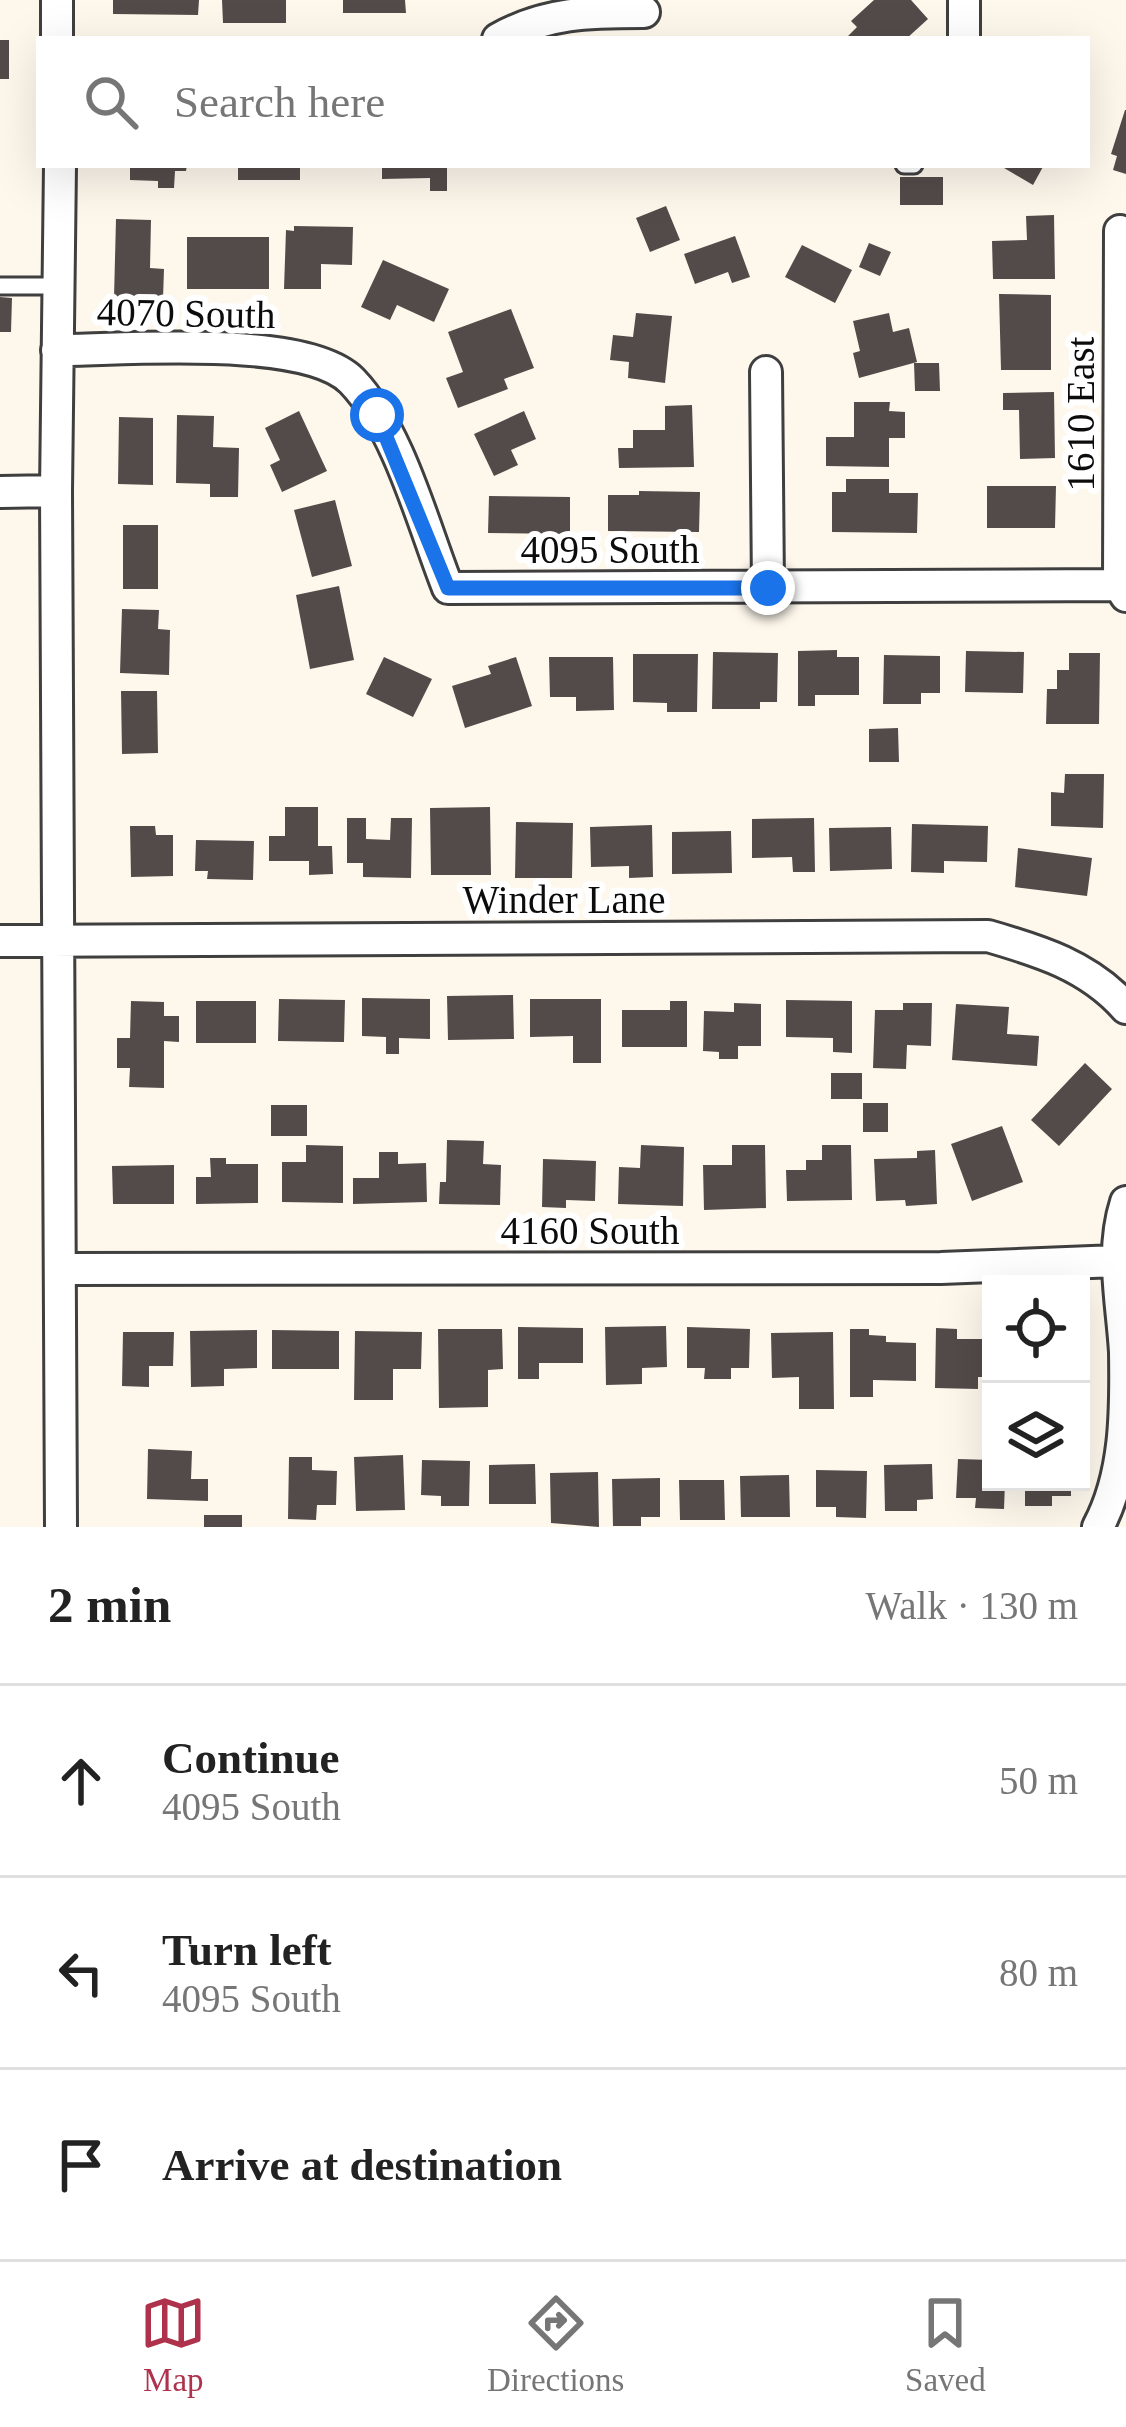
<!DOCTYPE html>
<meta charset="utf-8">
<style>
body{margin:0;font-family:Georgia,serif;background:#f2f2f2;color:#222}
.controls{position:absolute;right:36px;bottom:36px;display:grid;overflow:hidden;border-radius:0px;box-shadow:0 12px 48px #0002}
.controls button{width:108px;height:108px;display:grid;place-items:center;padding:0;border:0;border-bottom:3px solid #e0e0e0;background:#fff;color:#222;font:60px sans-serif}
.stop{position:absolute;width:36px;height:36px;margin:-27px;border:9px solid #1a73e8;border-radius:50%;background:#fff}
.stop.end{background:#1a73e8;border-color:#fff;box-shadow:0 3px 12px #0008}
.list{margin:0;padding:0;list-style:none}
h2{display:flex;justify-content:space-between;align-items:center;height:156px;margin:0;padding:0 48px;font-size:51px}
h2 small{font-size:39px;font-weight:400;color:#767676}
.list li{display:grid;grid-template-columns:78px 1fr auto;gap:36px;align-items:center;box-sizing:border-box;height:192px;padding:0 48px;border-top:3px solid #e0e0e0}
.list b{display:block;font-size:45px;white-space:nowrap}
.list p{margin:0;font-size:39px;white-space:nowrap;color:#767676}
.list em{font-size:39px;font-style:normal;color:#767676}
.icon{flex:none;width:66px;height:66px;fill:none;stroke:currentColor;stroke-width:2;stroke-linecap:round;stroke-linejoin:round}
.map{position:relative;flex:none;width:1126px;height:1527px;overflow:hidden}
.search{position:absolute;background:#fff;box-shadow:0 12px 48px #0002;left:36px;right:36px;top:36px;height:132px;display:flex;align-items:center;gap:30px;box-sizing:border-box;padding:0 42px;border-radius:0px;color:#767676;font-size:45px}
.sheet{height:732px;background:#fff}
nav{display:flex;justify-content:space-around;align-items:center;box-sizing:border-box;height:168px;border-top:3px solid #e0e0e0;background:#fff;font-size:33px;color:#767676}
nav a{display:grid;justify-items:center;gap:6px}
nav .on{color:#ae324c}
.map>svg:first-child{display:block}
.building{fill:#534b49}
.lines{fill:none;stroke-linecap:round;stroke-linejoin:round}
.lane-casing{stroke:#3f3f3f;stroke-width:21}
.street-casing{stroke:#3f3f3f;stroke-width:36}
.lane{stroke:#fff;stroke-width:15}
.street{stroke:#fff;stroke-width:30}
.route{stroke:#1a73e8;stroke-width:15}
.labels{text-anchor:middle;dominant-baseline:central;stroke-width:12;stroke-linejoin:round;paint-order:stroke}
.street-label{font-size:39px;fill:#0c0c0c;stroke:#fff}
</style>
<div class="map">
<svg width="1126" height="1527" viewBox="0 0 1126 1527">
<rect width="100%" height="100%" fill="#fdf7ec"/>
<!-- building -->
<path class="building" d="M113 0H199L198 15 113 14Z
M222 0H286V23H223Z
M343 0H405L406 13H343Z
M874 0H911L928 19 906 39H845L857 27 851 21Z
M0 40H9V79H0Z
M1125 110H1126V174L1113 170 1117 156 1111 154Z
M130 165H187L186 171H175L174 188H158V181L130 180Z
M238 165H300V180H238Z
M382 165H447V191H430V178L382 179Z
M999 165H1044L1033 185Z
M900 177H943V205H900Z
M666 206 680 240 650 252 636 218Z
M1054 215 1055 279H993L992 241 1027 240 1026 216Z
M116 219 151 220 150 268 164 269 163 299 114 298Z
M294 226 353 227 352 265 321 264V289H284L286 230 294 231Z
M735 236 750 277 732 283 728 272 695 284 684 254Z
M187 237H269V289H187Z
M869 243 891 252 880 276 859 267Z
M802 245 852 270 835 303 785 277Z
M383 260 449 289 434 322 397 305 390 320 361 307Z
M999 294 1051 295V370H1001Z
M0 297 12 298 11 332H0Z
M511 309 534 368 504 379 508 389 458 408 446 378 463 372 448 332Z
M636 313 672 316 665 383 628 378 629 362 610 360 613 335 633 337Z
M889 313 893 332 909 328 917 362 859 378 853 353 860 351 853 321Z
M914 363H939L940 391H915Z
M1054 392 1055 458 1020 459 1019 410H1003V393Z
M854 402H890L889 411 905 412V438H889V467L826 466V437H854Z
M692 405 694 467 619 468 618 448H633V430H665V406Z
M299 411 327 471 282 492 270 465 280 460 265 428Z
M524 411 536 439 511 450 518 465 494 476 474 434Z
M177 415 214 416 213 447 239 448 238 497H210V484L176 483Z
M119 417 153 418V485L118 484Z
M846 479H889V493H918L917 533 832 532V492H846Z
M987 486H1056L1055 528H987Z
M639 491 700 492 699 532 608 531V495H639Z
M489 496 570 497V534L488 533Z
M335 500 352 566 312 577 294 510Z
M123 525H158V589H123Z
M339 586 354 660 310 669 296 595Z
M122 609 159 610 158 629 170 630 169 675 120 673Z
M837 650V657H859V695H815V706H798V651Z
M966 651 1024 652 1023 693 965 692Z
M713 652 778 653 777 702H760V709H712Z
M1069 653H1100L1099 724H1046L1047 689H1057V670H1069Z
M633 654H698L697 712H667V703L633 702Z
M884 655 940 656V693H921V704H883Z
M384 657 432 679 413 717 366 694Z
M516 657 532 706 465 728 452 686 491 674 488 666Z
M549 657H613L614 710 576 711V697H550Z
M121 691H157L158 753 122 754Z
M898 728 899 762H869V729Z
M1065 774H1104L1103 828 1051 826V792L1064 793Z
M285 807H318V846H332L333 874 309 875V861H269V836H285Z
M490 807 491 875H431L430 808Z
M347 818H366V839L390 840 391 818H412L411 878 363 877V863H347Z
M814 818 815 872H793L792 857 752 858V819Z
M516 822 573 823 572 878H515Z
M912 824 988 826 987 862 944 861V873L911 872Z
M652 825 653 877 629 878V866L591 867 590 827Z
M130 826H155L156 835H173V876L131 877Z
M891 827 892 869 830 871 829 828Z
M731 831 732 873 672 874V832Z
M196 840 254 841 253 880 207 879 208 871H195Z
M1018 848 1092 858 1087 896 1015 887Z
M513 995 514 1039 448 1040 447 996Z
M362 998 430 999V1039L399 1038V1054H386V1037L362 1036Z
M279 999 345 1000 344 1042 278 1041Z
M530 999H601V1063H573V1036L530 1037Z
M786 1000 852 1001V1053L833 1052V1038L786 1037Z
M131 1001 164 1002V1016H179V1042L164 1041V1088L129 1087 130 1068H117V1038H130Z
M196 1001H256V1043H196Z
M670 1001H687V1047H622V1010H670Z
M734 1003 761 1004V1046H738V1059H719V1052L703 1051 704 1011 734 1012Z
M903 1003H932L931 1046 907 1045 906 1069 873 1068 875 1010H903Z
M956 1004 1009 1007 1007 1034 1039 1036 1037 1066 952 1060Z
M1085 1063 1112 1089 1059 1146 1031 1120Z
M831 1073H862V1099H831Z
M863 1103H888V1132H863Z
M271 1105H307V1136H271Z
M1002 1126 1023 1182 972 1201 951 1144Z
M447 1140 484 1141 483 1164 501 1165 500 1205 439 1204 440 1182H446Z
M306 1145 343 1146V1203L282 1202V1162H306Z
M641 1145 684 1147 683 1206 618 1204 619 1167 640 1168Z
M732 1145H765L766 1208 704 1210 703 1165H732Z
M822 1145H851L852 1200 787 1201 786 1170H806V1160H822Z
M935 1150 937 1204 906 1206 905 1200 876 1201 874 1159 917 1158V1151Z
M379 1152H398V1164L426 1163 427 1202 353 1204V1178H379Z
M210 1158H226V1164H258V1203L196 1204V1177H211Z
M543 1159 596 1161 595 1201 566 1200V1208L542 1207Z
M174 1165V1204H113L112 1166Z
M666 1326 667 1367 642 1368V1384L606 1385 605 1327Z
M518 1327 583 1328V1363H539V1379H518Z
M687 1327 750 1329 749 1368H731V1379H704L705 1368H687Z
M936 1328 957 1329V1339H991V1377H978V1389L935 1388Z
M438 1329H502L503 1369 488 1370V1407L439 1408Z
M850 1329H869V1335L886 1336V1342L916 1343V1381L873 1380V1397H850Z
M257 1330V1368L224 1369V1386L191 1387 190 1331Z
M272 1330 339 1331V1369H272Z
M355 1331 422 1332 421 1369H393V1400H354Z
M123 1332H174L173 1366H149V1387L122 1386Z
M833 1332 834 1409H799V1377L772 1378 771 1333Z
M148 1449 192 1451 191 1479H208V1501L147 1499Z
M403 1455 405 1510 356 1511 354 1457Z
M289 1457H312V1470L337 1471 336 1505H317L316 1520 288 1519Z
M958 1459 991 1460V1482H1005L1004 1509 975 1508 976 1498H956Z
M422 1460 470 1461 469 1506H441V1496L421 1495Z
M535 1464 536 1504H489V1465Z
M932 1464 933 1499 917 1500V1511H885L884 1465Z
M816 1470 867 1471 866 1518 836 1517V1507H816Z
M598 1472 599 1527 551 1523 550 1473Z
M789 1475 790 1517H741L740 1476Z
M660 1478V1517H641V1526H613L612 1479Z
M679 1480H724L725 1520H680Z
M1025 1482H1071V1496H1052V1506H1025Z
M204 1515H242V1527H204Z"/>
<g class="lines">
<!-- lane casing -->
<g class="lane-casing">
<path id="lane" d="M904 165H914
M0 286H57"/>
</g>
<!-- street casing -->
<g class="street-casing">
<path id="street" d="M57 0V39
M964 0V39
M498 39C546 12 590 12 644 12
M60 165 56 491 61 1527
M1120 231 1119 585 1126 596
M57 350C125 350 306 334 352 381 399 430 423 525 448 588L1119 585
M766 372 768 588
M0 492 56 491
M0 941 988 936C1040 951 1089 966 1126 1008
M63 1269 941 1268 1117 1261
M1098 1527C1126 1475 1126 1412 1125 1352 1122 1301 1110 1252 1126 1202"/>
</g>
<!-- lane -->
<use href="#lane" class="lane"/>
<!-- street -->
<use href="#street" class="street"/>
</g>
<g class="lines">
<!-- route -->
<path class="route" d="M377 415 448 588H768"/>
</g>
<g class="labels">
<!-- street labels -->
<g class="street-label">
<text transform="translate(186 313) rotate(1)">4070 South</text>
<text transform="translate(1080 414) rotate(-90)">1610 East</text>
<text x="610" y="549">4095 South</text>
<text x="564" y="899">Winder Lane</text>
<text x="590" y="1230">4160 South</text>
</g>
</g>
</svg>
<div class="controls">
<button><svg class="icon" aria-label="locate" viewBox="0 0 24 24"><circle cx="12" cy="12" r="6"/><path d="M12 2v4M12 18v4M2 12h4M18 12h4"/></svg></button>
<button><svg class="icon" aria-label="layers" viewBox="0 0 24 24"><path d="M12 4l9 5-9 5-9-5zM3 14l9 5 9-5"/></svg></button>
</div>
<div class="stop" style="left:377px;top:415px"></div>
<div class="stop end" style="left:768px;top:588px"></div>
<div class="search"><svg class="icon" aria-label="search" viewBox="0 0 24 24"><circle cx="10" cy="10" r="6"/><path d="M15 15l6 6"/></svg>Search here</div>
</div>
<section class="sheet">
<h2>2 min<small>Walk · 130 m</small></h2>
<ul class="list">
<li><svg class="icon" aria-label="ahead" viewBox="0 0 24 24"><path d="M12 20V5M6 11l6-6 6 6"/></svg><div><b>Continue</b><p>4095 South</p></div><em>50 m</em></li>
<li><svg class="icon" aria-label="left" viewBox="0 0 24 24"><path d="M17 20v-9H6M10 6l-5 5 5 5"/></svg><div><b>Turn left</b><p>4095 South</p></div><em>80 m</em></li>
<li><svg class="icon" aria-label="arrive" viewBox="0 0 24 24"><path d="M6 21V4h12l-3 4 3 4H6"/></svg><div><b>Arrive at destination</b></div></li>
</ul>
</section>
<nav>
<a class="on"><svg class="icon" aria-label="map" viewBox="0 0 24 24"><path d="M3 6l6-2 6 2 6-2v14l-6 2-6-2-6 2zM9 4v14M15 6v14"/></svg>Map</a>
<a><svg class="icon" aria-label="directions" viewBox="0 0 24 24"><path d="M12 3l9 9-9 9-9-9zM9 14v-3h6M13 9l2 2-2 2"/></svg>Directions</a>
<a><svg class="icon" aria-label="saved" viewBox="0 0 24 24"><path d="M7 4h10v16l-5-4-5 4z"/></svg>Saved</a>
</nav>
